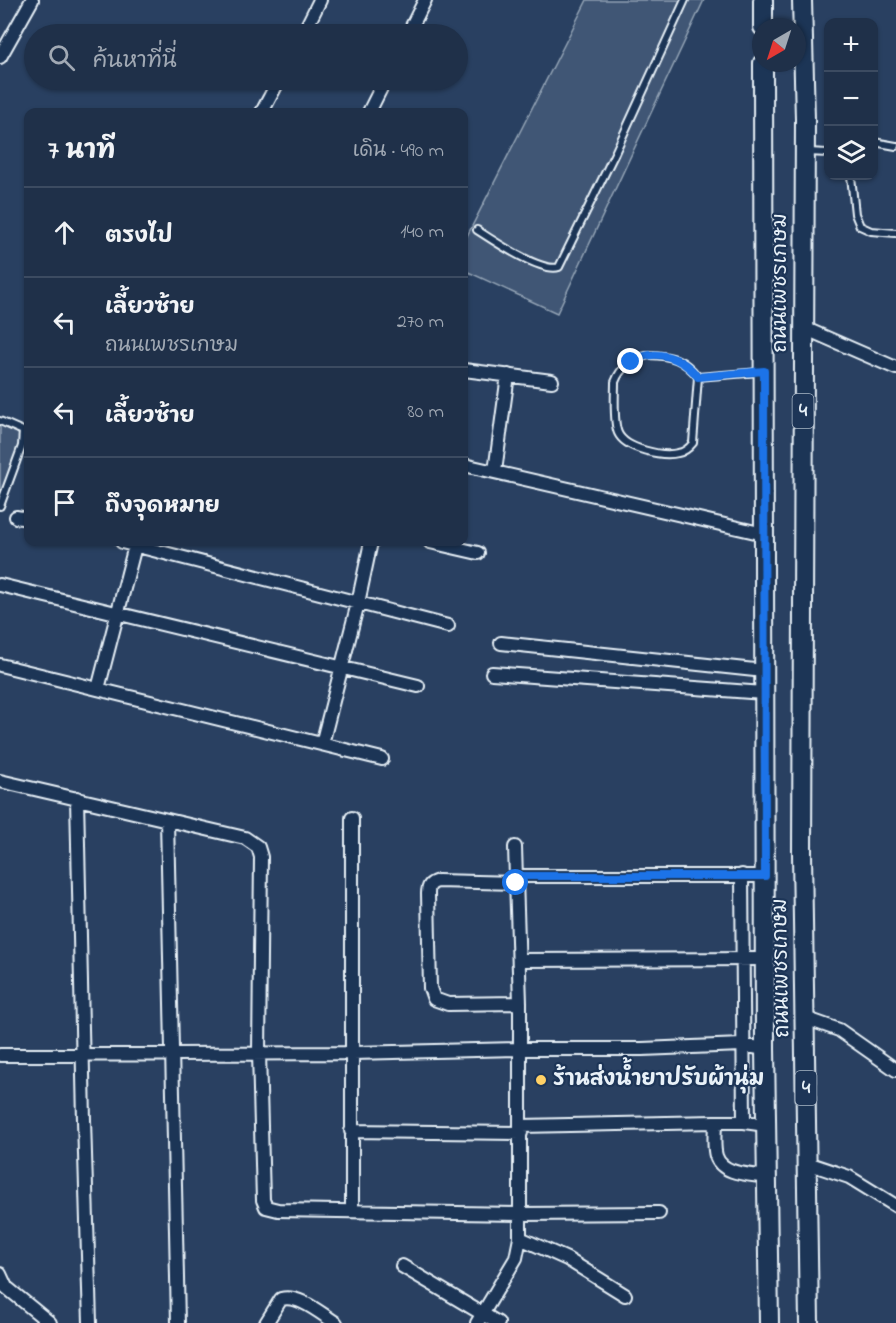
<!DOCTYPE html>
<html lang="th">
<meta charset="utf-8">
<style>
body{margin:0;font-family:"Indie Flower","Playpen Sans Thai",sans-serif;background:#2c3c53;color:#f1f3f6}
.controls{position:absolute;right:18px;top:18px;display:grid;overflow:hidden;border-radius:12px;box-shadow:0 2px 4px #0004}
.controls button{width:54px;height:54px;display:grid;place-items:center;padding:0;border:0;border-bottom:2px solid #3c4b61;background:#1f3049;color:#f1f3f6;font:30px sans-serif}
.compass{position:absolute;left:752px;top:18px;width:54px;height:54px;border-radius:50%;background:#1f3049;box-shadow:0 2px 4px #0004;rotate:219deg}
.stop{position:absolute;width:18px;height:18px;margin:-14px;border:4px solid #1a73e8;border-radius:50%;background:#fff}
.stop.end{background:#1a73e8;border-color:#fff;box-shadow:0 2px 6px #0008}
.list{margin:0;padding:0;list-style:none}
h2{display:flex;justify-content:space-between;align-items:center;height:78px;margin:0;padding:0 24px;font-size:26px}
h2 small{font-size:20px;font-weight:400;color:#a1a9b4}
.list li{display:grid;grid-template-columns:39px 1fr auto;gap:18px;align-items:center;box-sizing:border-box;height:90px;padding:0 24px;border-top:2px solid #3c4b61}
.list b{display:block;font-size:22px;white-space:nowrap}
.list p{margin:0;font-size:20px;white-space:nowrap;color:#a1a9b4}
.list em{font-size:20px;font-style:normal;color:#a1a9b4}
.icon{flex:none;width:33px;height:33px;fill:none;stroke:currentColor;stroke-width:2;stroke-linecap:round;stroke-linejoin:round}
.map{position:relative;flex:none;width:896px;height:1323px;overflow:hidden}
.search{position:absolute;background:#1f3049;box-shadow:0 2px 4px #0004;left:24px;top:24px;width:444px;height:66px;display:flex;align-items:center;gap:15px;box-sizing:border-box;padding:0 21px;border-radius:33px;color:#a1a9b4;font-size:22px}
.panel{position:absolute;background:#1f3049;box-shadow:0 2px 4px #0004;left:24px;top:108px;width:444px;height:438px;border-radius:12px}
.map>svg:first-child{display:block}
.green{fill:#415774;stroke:#94a4b6;stroke-width:1.5}
.lines{fill:none;stroke-linecap:round;stroke-linejoin:round}
.service-casing{stroke:#e8f1f8;stroke-width:10}
.minor-casing{stroke:#e8f1f8;stroke-width:16}
.primary-casing{stroke:#e8f1f8;stroke-width:22}
.service{stroke:#1d3557;stroke-width:6}
.minor{stroke:#1d3557;stroke-width:12}
.primary{stroke:#1d3557;stroke-width:18}
.route{stroke:#1a73e8;stroke-width:8}
.poi-dot{fill:#ffd166;stroke:#1d3557;stroke-width:2}
.labels{text-anchor:middle;dominant-baseline:central;stroke-width:4.5;stroke-linejoin:round;paint-order:stroke}
.shield{fill:#1d3557;stroke:#abb9c8;stroke-width:1.5}
.shield-label{font-size:20px;font-weight:bold;fill:#e8f1f8}
.street-label{font-size:21px;fill:#e8f1f8;stroke:#1d3557}
.poi-label{font-size:21px;font-weight:bold;fill:#e8f1f8;stroke:#1d3557;text-anchor:start}
</style>
<div class="map">
<svg width="896" height="1323" viewBox="0 0 896 1323">
<rect width="100%" height="100%" fill="#294061"/>
<filter id="ink" filterUnits="userSpaceOnUse"><feTurbulence type="fractalNoise" baseFrequency=".0167" numOctaves="2"/><feDisplacementMap in="SourceGraphic" scale="12" xChannelSelector="R" yChannelSelector="G"/><feConvolveMatrix kernelMatrix="1 2 1 2 8 2 1 2 1" color-interpolation-filters="sRGB"/></filter>
<g filter="url(#ink)">
<!-- green -->
<path class="green" d="M587 0H704L557 313 464 270V242Z
M0 423 13 429 22 438 0 504Z"/>
<g class="lines">
<!-- service casing -->
<g class="service-casing">
<path id="service" d="M874 142 896 146
M808 152 828 153
M851 176 855 214 860 226 871 231 896 233
M477 230C494 241 541 273 559 267L615 153 685 0
M649 355C672 356 683 358 698 377L693 443C689 448 685 452 678 453 663 457 625 449 618 433 613 422 615 395 615 382 621 366 633 359 649 355Z
M698 377 760 372
M0 421 23 431 22 446 0 506"/>
</g>
<!-- minor casing -->
<g class="minor-casing">
<path id="minor" d="M303 34 320 0
M408 34 425 0
M0 57 32 0
M262 112 279 80
M369 112 385 80
M804 328 896 368
M464 370 552 381
M464 465 764 534
M495 471 508 375
M16 517 28 519
M122 542 448 626
M430 542 478 553
M0 585 418 686
M501 643 764 671
M0 665 382 759
M492 673 764 693
M98 689 136 542
M322 744 358 603 371 542
M0 781 245 838 258 847 261 857 259 1053 263 1200 266 1207 278 1210 520 1214V1238
M77 798 84 1120 90 1323
M167 820 178 1323
M515 847 520 1003V1214L659 1213
M742 875 744 1122
M516 876H765
M516 883 438 881C430 883 428 886 428 894L430 988 434 999 448 1004 520 1003
M519 960 765 959
M805 1018 839 1030 896 1070
M0 1055 353 1053 520 1049H642L742 1045 765 1049
M715 1122C715 1132 713 1146 716 1156 722 1175 750 1174 767 1177
M521 1126 715 1122H744L766 1125
M351 1131 521 1133
M807 1163 849 1177 896 1206
M352 1211V818
M402 1266 498 1323
M0 1274 6 1287 50 1323
M266 1323 281 1299C299 1294 321 1314 336 1323
M477 1323 516 1258 520 1238 567 1259 625 1295"/>
</g>
<!-- primary casing -->
<g class="primary-casing">
<path id="primary" d="M763 0V27
M802 0 805 119 802 853 809 1323
M763 63 765 1049 769 1323"/>
</g>
<!-- service -->
<use href="#service" class="service"/>
<!-- minor -->
<use href="#minor" class="minor"/>
<!-- primary -->
<use href="#primary" class="primary"/>
</g>
</g>
<g class="lines" filter="url(#ink)">
<!-- route -->
<path class="route" d="M516 883V876H765L764 371 698 377C682 357 655 347 631 362"/>
</g>
<!-- markers -->
<circle class="poi-dot" cx="541" cy="1080" r="6"/>
<g class="labels">
<!-- shield labels -->
<g class="shield">
<rect x="792.5" y="394" width="21" height="34" rx="4.5"/>
<rect x="795.5" y="1071" width="21" height="34" rx="4.5"/>
</g>
<g class="shield-label">
<text x="803" y="411">4</text>
<text x="806" y="1088">4</text>
</g>
<!-- street labels -->
<g class="street-label">
<text transform="translate(781 283) rotate(-90)">ถนนเพชรเกษม</text>
<text transform="translate(782 968) rotate(-91)">ถนนเพชรเกษม</text>
</g>
<!-- poi labels -->
<g class="poi-label">
<text x="553" y="1080">ร้านส่งน้ำยาปรับผ้านุ่ม</text>
</g>
</g>
</svg>
<div class="controls">
<button>+</button>
<button>−</button>
<button><svg class="icon" aria-label="layers" viewBox="0 0 24 24"><path d="M12 4l9 5-9 5-9-5zM3 14l9 5 9-5"/></svg></button>
</div>
<svg class="compass" viewBox="-18 -18 36 36"><path d="M0-13l5 13h-10z" fill="#e53935"/><path d="M0 13l5-13h-10z" fill="#a1a9b4"/></svg>
<div class="stop" style="left:516px;top:883px"></div>
<div class="stop end" style="left:631px;top:362px"></div>
<div class="search"><svg class="icon" aria-label="search" viewBox="0 0 24 24"><circle cx="10" cy="10" r="6"/><path d="M15 15l6 6"/></svg>ค้นหาที่นี่</div>
<section class="panel">
<h2>7 นาที<small>เดิน · 490 m</small></h2>
<ul class="list">
<li><svg class="icon" aria-label="ahead" viewBox="0 0 24 24"><path d="M12 20V5M6 11l6-6 6 6"/></svg><div><b>ตรงไป</b></div><em>140 m</em></li>
<li><svg class="icon" aria-label="left" viewBox="0 0 24 24"><path d="M17 20v-9H6M10 6l-5 5 5 5"/></svg><div><b>เลี้ยวซ้าย</b><p>ถนนเพชรเกษม</p></div><em>270 m</em></li>
<li><svg class="icon" aria-label="left" viewBox="0 0 24 24"><path d="M17 20v-9H6M10 6l-5 5 5 5"/></svg><div><b>เลี้ยวซ้าย</b></div><em>80 m</em></li>
<li><svg class="icon" aria-label="arrive" viewBox="0 0 24 24"><path d="M6 21V4h12l-3 4 3 4H6"/></svg><div><b>ถึงจุดหมาย</b></div></li>
</ul>
</section>
</div>
